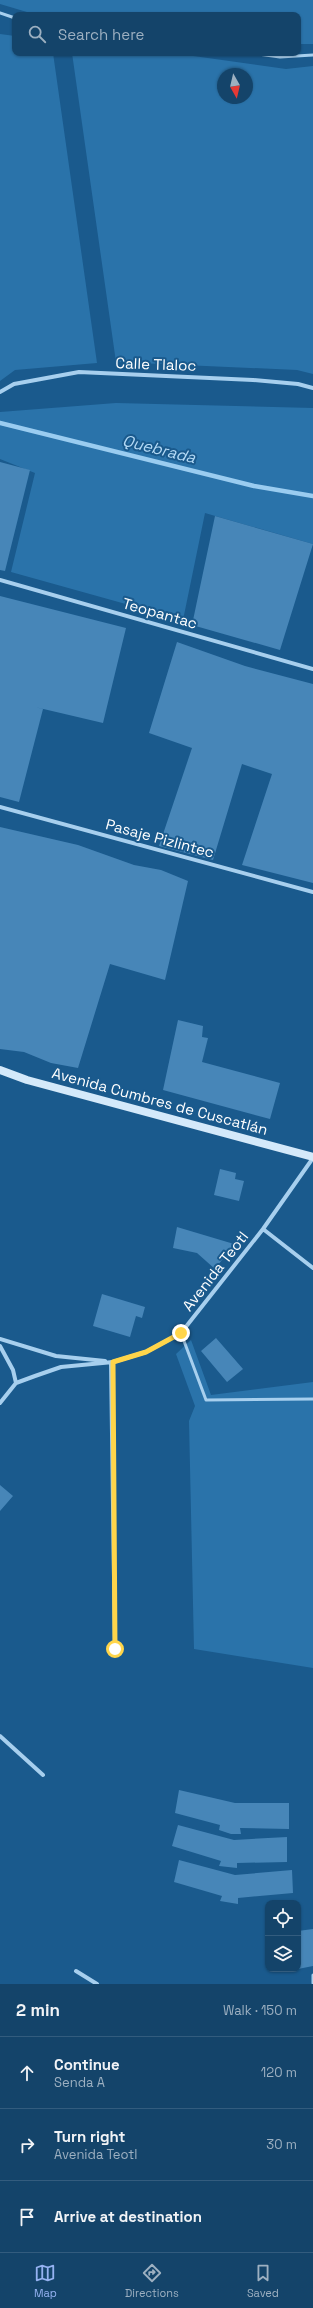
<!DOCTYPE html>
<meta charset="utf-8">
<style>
body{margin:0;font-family:"Space Grotesk",sans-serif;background:#1d4b70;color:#f1f3f6}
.controls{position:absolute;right:12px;bottom:12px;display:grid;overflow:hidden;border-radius:8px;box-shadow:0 1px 3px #0004}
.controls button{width:36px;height:36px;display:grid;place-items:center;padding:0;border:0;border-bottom:1px solid #335c7e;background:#14446a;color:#f1f3f6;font:20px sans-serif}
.compass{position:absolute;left:217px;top:68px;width:36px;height:36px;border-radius:50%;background:#14446a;box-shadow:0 1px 3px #0004;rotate:172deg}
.stop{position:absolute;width:12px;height:12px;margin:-9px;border:3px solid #ffd54a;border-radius:50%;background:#fff}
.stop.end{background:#ffd54a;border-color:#fff;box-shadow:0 1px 4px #0008}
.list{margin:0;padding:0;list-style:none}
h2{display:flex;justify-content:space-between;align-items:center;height:52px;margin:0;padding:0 16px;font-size:17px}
h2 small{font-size:13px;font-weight:400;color:#9db0c1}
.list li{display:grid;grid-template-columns:26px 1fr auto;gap:12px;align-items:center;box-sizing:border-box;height:72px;padding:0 16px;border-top:1px solid #335c7e}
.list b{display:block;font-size:15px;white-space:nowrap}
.list p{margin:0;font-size:13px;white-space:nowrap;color:#9db0c1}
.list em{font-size:13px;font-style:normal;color:#9db0c1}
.icon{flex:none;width:22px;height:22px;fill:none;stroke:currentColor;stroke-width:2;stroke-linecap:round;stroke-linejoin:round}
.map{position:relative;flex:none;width:313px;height:1984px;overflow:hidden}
.search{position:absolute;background:#14446a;box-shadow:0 1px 3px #0004;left:12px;right:12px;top:12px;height:44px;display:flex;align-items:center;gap:10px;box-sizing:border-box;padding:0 14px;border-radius:8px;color:#9db0c1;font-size:15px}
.sheet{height:268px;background:#14446a}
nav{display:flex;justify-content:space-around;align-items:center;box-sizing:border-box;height:56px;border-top:1px solid #335c7e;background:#14446a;font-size:11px;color:#9db0c1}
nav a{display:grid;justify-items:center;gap:2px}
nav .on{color:#95b2f1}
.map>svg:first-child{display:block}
.green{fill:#2a73aa;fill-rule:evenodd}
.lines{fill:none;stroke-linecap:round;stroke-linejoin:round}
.stream{stroke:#9accf0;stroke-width:4.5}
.building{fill:#4786b8}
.service{stroke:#a7cfee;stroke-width:3}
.minor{stroke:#a7cfee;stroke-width:4}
.secondary{stroke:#d4e9fa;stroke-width:8}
.route{stroke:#ffd54a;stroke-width:5}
.labels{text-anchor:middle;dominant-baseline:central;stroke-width:4;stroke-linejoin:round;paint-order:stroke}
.street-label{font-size:15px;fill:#fff;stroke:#1a5a8d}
.water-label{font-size:16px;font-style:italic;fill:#b3d9f5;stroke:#1a5a8d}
</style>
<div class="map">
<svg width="313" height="1984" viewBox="0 0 313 1984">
<rect width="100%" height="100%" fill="#1a5a8d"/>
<!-- green -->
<path class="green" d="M0 0H313V44H298V15H37L0 4Z
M0 34 15 36V53H53L97 363 15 370 0 381Z
M72 53H172L286 69 313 66V374L297 370 116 362ZM223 74H247V98H223Z
M116 403 313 408V544L205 513 183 620 11 572 35 473 0 459V412Z
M191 1340 211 1395 313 1382V1668L194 1649 189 1421 195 1406 176 1354Z"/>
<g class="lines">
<!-- stream -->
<path class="stream" d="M0 423 254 486 313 496"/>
</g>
<!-- building -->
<path class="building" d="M0 462 30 470 5 571 0 570Z
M215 516 313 544 280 650 192 625Z
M0 596 126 628 103 723 35 707 43 709 19 802 0 797Z
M177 642 245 666 313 684V883L242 865 272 774 242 764 213 860 159 846 192 748 149 733Z
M0 827 78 845 134 865 161 870 188 881 165 980 110 964 78 1068 51 1063 24 1052 0 1049Z
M178 1020 203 1026 202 1037 208 1038 202 1062 280 1083 270 1119 163 1090Z
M220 1169 236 1173 235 1179 244 1181 239 1201 214 1195Z
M177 1227 234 1244 215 1269 197 1253 173 1248Z
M102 1294 145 1307 142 1318 136 1316 130 1337 93 1326Z
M216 1338 243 1369 227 1382 201 1351Z
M0 1485 13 1496 0 1511Z
M179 1790 235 1803H289V1829L240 1828 241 1834H231L219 1830 220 1825 175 1813Z
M178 1825 234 1840 287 1837V1862L237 1863V1868L219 1866 221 1861 172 1846Z
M179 1860 235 1875 292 1870 293 1893 238 1898V1904L220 1901 222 1896 174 1882Z
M313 1929V1966L298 1969V1931Z"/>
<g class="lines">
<!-- service -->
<path class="service" d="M0 13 15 18
M250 53 280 57 313 55
M181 1333 206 1400 313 1399
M313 1975V1983"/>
<!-- minor -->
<path class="minor" d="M0 392 14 384 79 372 253 380 298 384 313 388
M0 580 313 669
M0 807 313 892
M263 1229 313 1268
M0 1339 56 1356 105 1361
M0 1346 13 1370 16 1383
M111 1362 115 1649
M0 1403 16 1383 35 1376 61 1367 113 1362 146 1352 181 1333 263 1229 313 1158
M0 1736 43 1775
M76 1971 97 1984"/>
<!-- secondary -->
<path class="secondary" d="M0 1070 27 1080 313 1157"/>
</g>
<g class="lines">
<!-- route -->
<path class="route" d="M115 1649 113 1362 146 1352 181 1333"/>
</g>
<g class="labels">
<!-- street labels -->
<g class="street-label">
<text transform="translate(156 364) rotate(2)">Calle Tlaloc</text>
<text transform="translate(160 613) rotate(16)">Teopantac</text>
<text transform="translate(160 838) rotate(15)">Pasaje Pizlintec</text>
<text transform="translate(160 1101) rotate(15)">Avenida Cumbres de Cuscatlán</text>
<text transform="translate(215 1271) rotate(-52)">Avenida Teotl</text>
</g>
<!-- water labels -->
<g class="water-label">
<text transform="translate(159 449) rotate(14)">Quebrada</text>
</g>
</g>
</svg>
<div class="controls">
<button><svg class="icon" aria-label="locate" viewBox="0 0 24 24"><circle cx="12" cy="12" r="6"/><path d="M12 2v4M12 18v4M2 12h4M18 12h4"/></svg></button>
<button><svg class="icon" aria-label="layers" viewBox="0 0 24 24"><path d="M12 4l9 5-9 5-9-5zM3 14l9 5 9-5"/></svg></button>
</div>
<svg class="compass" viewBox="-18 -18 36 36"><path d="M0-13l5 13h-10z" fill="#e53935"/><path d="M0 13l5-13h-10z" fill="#9db0c1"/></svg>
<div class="stop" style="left:115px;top:1649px"></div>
<div class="stop end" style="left:181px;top:1333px"></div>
<div class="search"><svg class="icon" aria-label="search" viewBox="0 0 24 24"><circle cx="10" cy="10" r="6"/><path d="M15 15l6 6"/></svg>Search here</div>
</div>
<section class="sheet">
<h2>2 min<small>Walk · 150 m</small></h2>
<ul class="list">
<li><svg class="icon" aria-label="ahead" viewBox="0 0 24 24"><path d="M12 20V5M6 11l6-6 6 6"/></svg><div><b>Continue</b><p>Senda A</p></div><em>120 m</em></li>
<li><svg class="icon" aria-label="right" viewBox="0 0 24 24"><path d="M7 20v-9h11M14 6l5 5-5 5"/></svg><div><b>Turn right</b><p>Avenida Teotl</p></div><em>30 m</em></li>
<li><svg class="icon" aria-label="arrive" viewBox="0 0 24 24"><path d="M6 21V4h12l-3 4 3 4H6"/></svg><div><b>Arrive at destination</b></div></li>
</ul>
</section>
<nav>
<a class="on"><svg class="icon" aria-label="map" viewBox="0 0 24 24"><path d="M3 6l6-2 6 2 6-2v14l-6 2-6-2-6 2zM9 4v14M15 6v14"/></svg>Map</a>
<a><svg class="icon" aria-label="directions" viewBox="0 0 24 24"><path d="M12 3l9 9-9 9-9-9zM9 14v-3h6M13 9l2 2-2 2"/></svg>Directions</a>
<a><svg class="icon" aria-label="saved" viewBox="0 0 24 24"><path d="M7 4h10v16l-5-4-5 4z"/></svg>Saved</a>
</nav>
